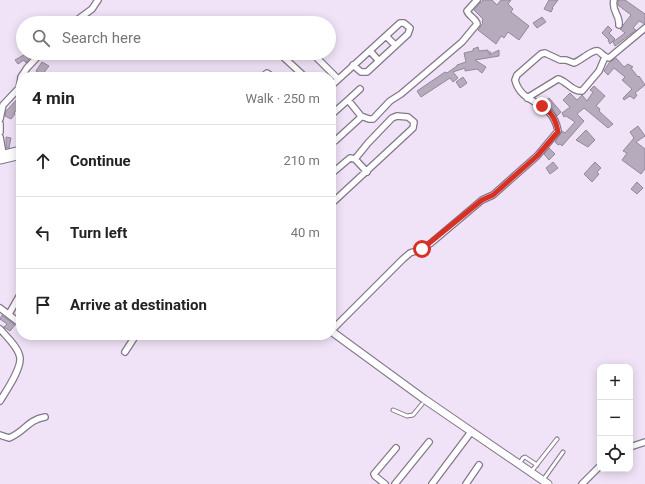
<!DOCTYPE html>
<meta charset="utf-8">
<style>
body{margin:0;font-family:Roboto,sans-serif;background:#f6f6f6;color:#222}
.controls{position:absolute;right:12px;bottom:12px;display:grid;overflow:hidden;border-radius:8px;box-shadow:0 2px 10px #0003}
.controls button{width:36px;height:36px;display:grid;place-items:center;padding:0;border:0;border-bottom:1px solid #e0e0e0;background:#fff;color:#222;font:20px sans-serif}
.stop{position:absolute;width:12px;height:12px;margin:-9px;border:3px solid #d93025;border-radius:50%;background:#fff}
.stop.end{background:#d93025;border-color:#fff;box-shadow:0 1px 4px #0008}
.list{margin:0;padding:0;list-style:none}
h2{display:flex;justify-content:space-between;align-items:center;height:52px;margin:0;padding:0 16px;font-size:17px}
h2 small{font-size:13px;font-weight:400;color:#767676}
.list li{display:grid;grid-template-columns:26px 1fr auto;gap:12px;align-items:center;box-sizing:border-box;height:72px;padding:0 16px;border-top:1px solid #e0e0e0}
.list b{display:block;font-size:15px;white-space:nowrap}
.list em{font-size:13px;font-style:normal;color:#767676}
.icon{flex:none;width:22px;height:22px;fill:none;stroke:currentColor;stroke-width:2;stroke-linecap:round;stroke-linejoin:round}
.map{position:relative;flex:none;width:645px;height:484px;overflow:hidden}
.search{position:absolute;background:#fff;box-shadow:0 2px 10px #0003;left:16px;top:16px;width:320px;height:44px;display:flex;align-items:center;gap:10px;box-sizing:border-box;padding:0 14px;border-radius:22px;color:#767676;font-size:15px}
.panel{position:absolute;background:#fff;box-shadow:0 2px 10px #0003;left:16px;top:72px;width:320px;height:268px;border-radius:16px}
.map>svg:first-child{display:block}
.building{fill:#b6aabd;stroke:#93889a}
.lines{fill:none;stroke-linecap:round;stroke-linejoin:round}
.service-casing{stroke:#83788a;stroke-width:5}
.minor-casing{stroke:#83788a;stroke-width:8}
.tertiary-casing{stroke:#83788a;stroke-width:9}
.service{stroke:#fff;stroke-width:3}
.minor{stroke:#fff;stroke-width:5.5}
.tertiary{stroke:#fff;stroke-width:7}
.route{stroke:#d93025;stroke-width:5}
</style>
<div class="map">
<svg width="645" height="484" viewBox="0 0 645 484">
<rect width="100%" height="100%" fill="#f0e3f7"/>
<!-- building -->
<path class="building" d="M483 0H492L497 5 501 0H511L508 4 513 9 511 12 529 26 519 40 508 32 504 38 501 36 496 44 478 30 483 23 482 22 483 19 474 10Z
M549 0H558L552 8H553L551 12 544 9Z
M618 0H625L645 14V24L639 21 633 28 636 30 615 46 613 42 625 33 620 29 631 15 618 5Z
M542 17 546 22 537 28 533 23Z
M608 26 612 30 609 33 615 39 610 44 608 40H609L602 33Z
M478 47 479 51 488 50V52H491L489 55 499 50V56L475 60 486 67 482 73 477 69 465 71V68L453 72 458 78 453 82 450 78 421 97 417 91 445 72 447 73 457 66V65L466 62 464 53 473 51V49Z
M27 53 30 58 26 63 24 60 18 64 15 60Z
M616 58 624 67 628 64 633 67 631 68 638 77 639 76 645 85 635 93 637 95 634 99 630 96 624 100 623 98 632 89 622 80 625 77 614 68 608 75 604 71 609 63Z
M42 62 49 66 42 75 36 71Z
M463 77 467 83 460 88 456 82Z
M594 86 605 96 596 106 600 109 599 111 613 124 608 128 584 108 577 114 584 121 562 146 560 144 558 145 555 142 562 131 565 133 575 122 566 116 564 117 562 113 570 107 563 100 570 93 577 100 582 95 587 101 593 92 590 90Z
M21 95V104L14 113 15 114 11 119 5 116 6 111Z
M549 98 561 112 557 116 553 110 544 102Z
M638 126 645 136 636 142 645 149V169L641 174 622 160 627 153 623 151 634 138 630 132Z
M586 130 595 140 588 147 576 140Z
M6 137 11 138 9 148H6Z
M549 148 555 154 549 160 544 154Z
M553 162 558 168 550 174 546 168Z
M595 162 601 168 597 172 599 174 592 182 584 174Z
M637 182 643 188 637 194 631 189Z
M2 315 15 325 10 331 4 327 7 324 0 319Z"/>
<g class="lines">
<!-- service casing -->
<g class="service-casing">
<path id="service" d="M393 410 407 416 413 415 422 404
M519 464 523 458 525 457 537 465
M531 472 557 439
M543 480 563 452"/>
</g>
<!-- minor casing -->
<g class="minor-casing">
<path id="minor" d="M614 0C611 11 620 14 619 25
M73 23 92 9 98 0
M386 36 395 45
M370 51 379 61
M279 53 305 77
M312 53 338 79
M21 77 27 68 41 53
M262 77 267 73 273 77
M331 86 400 23H404L410 28 408 34 367 72H361L353 65
M527 98 558 79C567 81 572 92 582 91L599 71 605 57
M348 100 360 89
M331 115 348 100 361 116 359 119 336 140
M361 116 369 119H373L390 101 401 94 462 42 477 24C476 18 469 17 467 11L477 0
M0 119 3 105 19 88 21 78
M0 124V132
M331 135 336 140 331 144
M0 137 3 154
M331 174 350 158 355 159 367 172
M331 204 413 128 414 122 408 117 397 116 392 118 368 143 355 159
M0 308 21 324
M9 314 21 293
M0 329C7 337 19 348 20 358 21 370 6 391 0 401
M331 331 403 259 410 253 422 249 431 243 482 200 493 195 537 156 558 131C552 98 522 107 515 80L517 75 541 54 545 53 560 60H566L574 63C580 61 593 49 598 51 602 53 603 57 609 58L645 28
M125 352 136 335
M0 435 9 438C25 432 27 420 45 417
M630 447 645 442
M385 484 375 476 374 474 396 448
M395 484 429 442
M432 484 471 432
M466 484 479 465
M582 484 600 466"/>
</g>
<!-- tertiary casing -->
<g class="tertiary-casing">
<path id="tertiary" d="M0 155 21 150
M0 160 21 155
M331 331 424 399 548 484"/>
</g>
<!-- service -->
<use href="#service" class="service"/>
<!-- minor -->
<use href="#minor" class="minor"/>
<!-- tertiary -->
<use href="#tertiary" class="tertiary"/>
</g>
<g class="lines">
<!-- route -->
<path class="route" d="M422 249 482 200 493 195 537 156 556 134 558 132C556 120 552 113 542 106"/>
</g>
</svg>
<div class="controls">
<button>+</button>
<button>−</button>
<button><svg class="icon" aria-label="locate" viewBox="0 0 24 24"><circle cx="12" cy="12" r="6"/><path d="M12 2v4M12 18v4M2 12h4M18 12h4"/></svg></button>
</div>
<div class="stop" style="left:422px;top:249px"></div>
<div class="stop end" style="left:542px;top:106px"></div>
<div class="search"><svg class="icon" aria-label="search" viewBox="0 0 24 24"><circle cx="10" cy="10" r="6"/><path d="M15 15l6 6"/></svg>Search here</div>
<section class="panel">
<h2>4 min<small>Walk · 250 m</small></h2>
<ul class="list">
<li><svg class="icon" aria-label="ahead" viewBox="0 0 24 24"><path d="M12 20V5M6 11l6-6 6 6"/></svg><div><b>Continue</b></div><em>210 m</em></li>
<li><svg class="icon" aria-label="left" viewBox="0 0 24 24"><path d="M17 20v-9H6M10 6l-5 5 5 5"/></svg><div><b>Turn left</b></div><em>40 m</em></li>
<li><svg class="icon" aria-label="arrive" viewBox="0 0 24 24"><path d="M6 21V4h12l-3 4 3 4H6"/></svg><div><b>Arrive at destination</b></div></li>
</ul>
</section>
</div>
